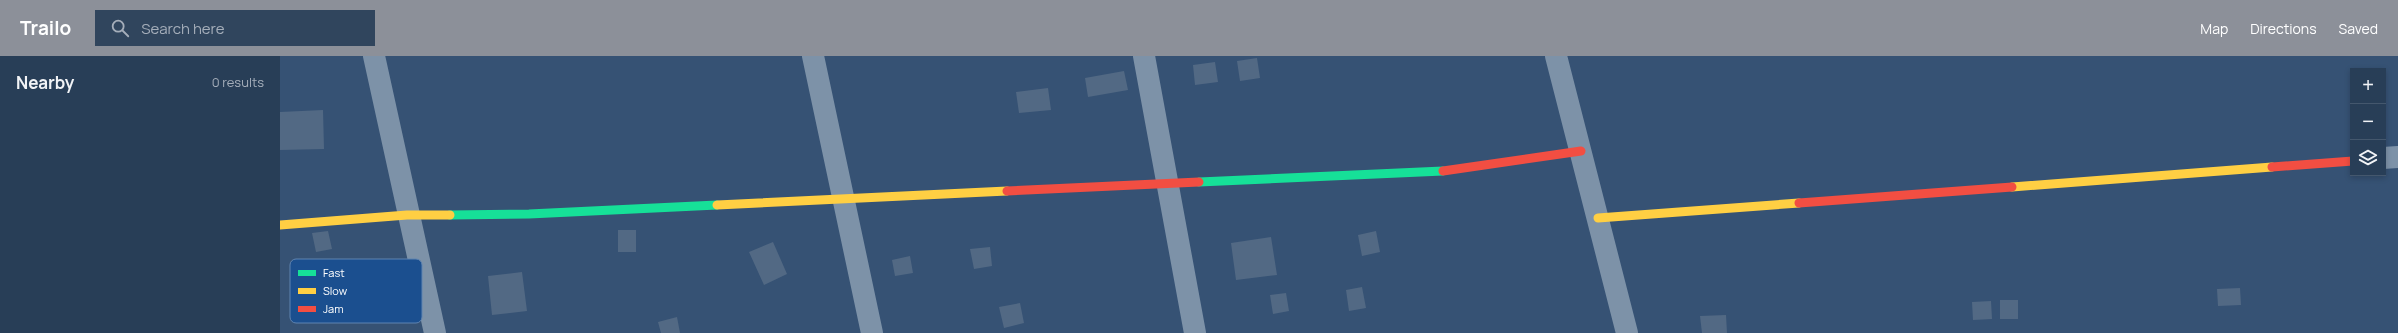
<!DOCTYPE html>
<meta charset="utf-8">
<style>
body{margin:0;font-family:Manrope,sans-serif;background:#30455d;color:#f1f3f6}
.controls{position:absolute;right:12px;top:12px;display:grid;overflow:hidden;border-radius:0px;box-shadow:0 2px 6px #0003}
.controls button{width:36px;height:36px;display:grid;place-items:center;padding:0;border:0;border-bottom:1px solid #44576d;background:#283e57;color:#f1f3f6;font:20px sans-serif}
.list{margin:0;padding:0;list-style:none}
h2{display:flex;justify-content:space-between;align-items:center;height:52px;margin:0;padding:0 16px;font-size:17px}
h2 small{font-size:13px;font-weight:400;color:#a5aeba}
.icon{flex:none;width:22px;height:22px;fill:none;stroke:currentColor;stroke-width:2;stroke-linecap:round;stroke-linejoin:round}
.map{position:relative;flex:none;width:2118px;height:277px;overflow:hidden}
header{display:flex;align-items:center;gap:24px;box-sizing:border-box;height:56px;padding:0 20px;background:#8c9099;color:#fff}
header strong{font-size:19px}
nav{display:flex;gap:22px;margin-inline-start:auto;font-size:14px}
.search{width:280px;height:36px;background:#30455d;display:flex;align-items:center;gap:10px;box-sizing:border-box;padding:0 14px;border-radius:0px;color:#a5aeba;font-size:15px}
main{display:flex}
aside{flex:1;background:#283e57}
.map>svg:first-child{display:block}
.building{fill:#526984}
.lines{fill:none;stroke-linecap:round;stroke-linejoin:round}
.street{stroke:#7d92a8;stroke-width:22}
.fast{stroke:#16e098;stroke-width:9}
.slow{stroke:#ffcf43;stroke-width:9}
.jam{stroke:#f24e42;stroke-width:9}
.key{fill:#1b4f8f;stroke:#5f84b1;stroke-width:1}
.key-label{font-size:11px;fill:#fff}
</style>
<header>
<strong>Trailo</strong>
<div class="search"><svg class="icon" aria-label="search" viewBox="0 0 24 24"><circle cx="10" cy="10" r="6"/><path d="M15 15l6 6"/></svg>Search here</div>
<nav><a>Map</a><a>Directions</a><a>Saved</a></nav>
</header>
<main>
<aside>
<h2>Nearby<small>0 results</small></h2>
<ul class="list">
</ul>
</aside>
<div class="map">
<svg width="2118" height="277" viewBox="0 0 2118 277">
<rect width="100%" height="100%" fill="#365274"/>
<!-- building -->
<path class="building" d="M977 2 980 22 960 25 957 5Z
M935 6 938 26 915 29 913 9Z
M844 15 848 34 808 41 805 22Z
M768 32 771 54 739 57 736 36Z
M43 54 44 93 0 94V56Z
M338 174H356V196H338Z
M48 175 52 193 36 196 32 177Z
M1096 175 1100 196 1082 200 1078 179Z
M991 181 997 219 956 224 951 187Z
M493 186 507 218 484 229 469 196Z
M710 191 712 210 694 213 690 193Z
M630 200 633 217 615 220 612 204Z
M242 216 247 255 212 259 208 220Z
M1082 231 1086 252 1069 255 1066 234Z
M1960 232 1961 249 1938 250 1937 233Z
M1006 237 1009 255 993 258 990 239Z
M1720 244H1738V263H1720Z
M1711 245 1712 263 1693 264 1692 246Z
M740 247 744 267 724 272 719 251Z
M1446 259 1447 277H1422L1420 260Z
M397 261 400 277H381L378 266Z"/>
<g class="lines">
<!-- street -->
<path class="street" d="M94 0 155 277
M533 0 592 277
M864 0 915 277
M1276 0 1347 277
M2103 102 2118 101"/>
<!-- fast -->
<path class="fast" d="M919 126 1163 115
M170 159 249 158 437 149"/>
<!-- slow -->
<path class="slow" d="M1732 131 1992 111
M437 149 727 135
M1318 162 1519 147
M0 169 127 159H170"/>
<!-- jam -->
<path class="jam" d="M1992 111 2073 105
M1163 115 1301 95
M727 135 919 126
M1519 147 1732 131"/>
</g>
<!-- legend -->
<rect x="10" y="203" width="132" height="64" rx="6" class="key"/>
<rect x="18" y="214" width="18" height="6" fill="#16e098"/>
<rect x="18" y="232" width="18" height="6" fill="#ffcf43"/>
<rect x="18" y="250" width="18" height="6" fill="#f24e42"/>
<g class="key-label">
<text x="43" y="221">Fast</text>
<text x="43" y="239">Slow</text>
<text x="43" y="257">Jam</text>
</g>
</svg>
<div class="controls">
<button>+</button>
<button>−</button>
<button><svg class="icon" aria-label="layers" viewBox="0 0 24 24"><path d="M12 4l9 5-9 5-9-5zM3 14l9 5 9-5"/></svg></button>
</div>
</div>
</main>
